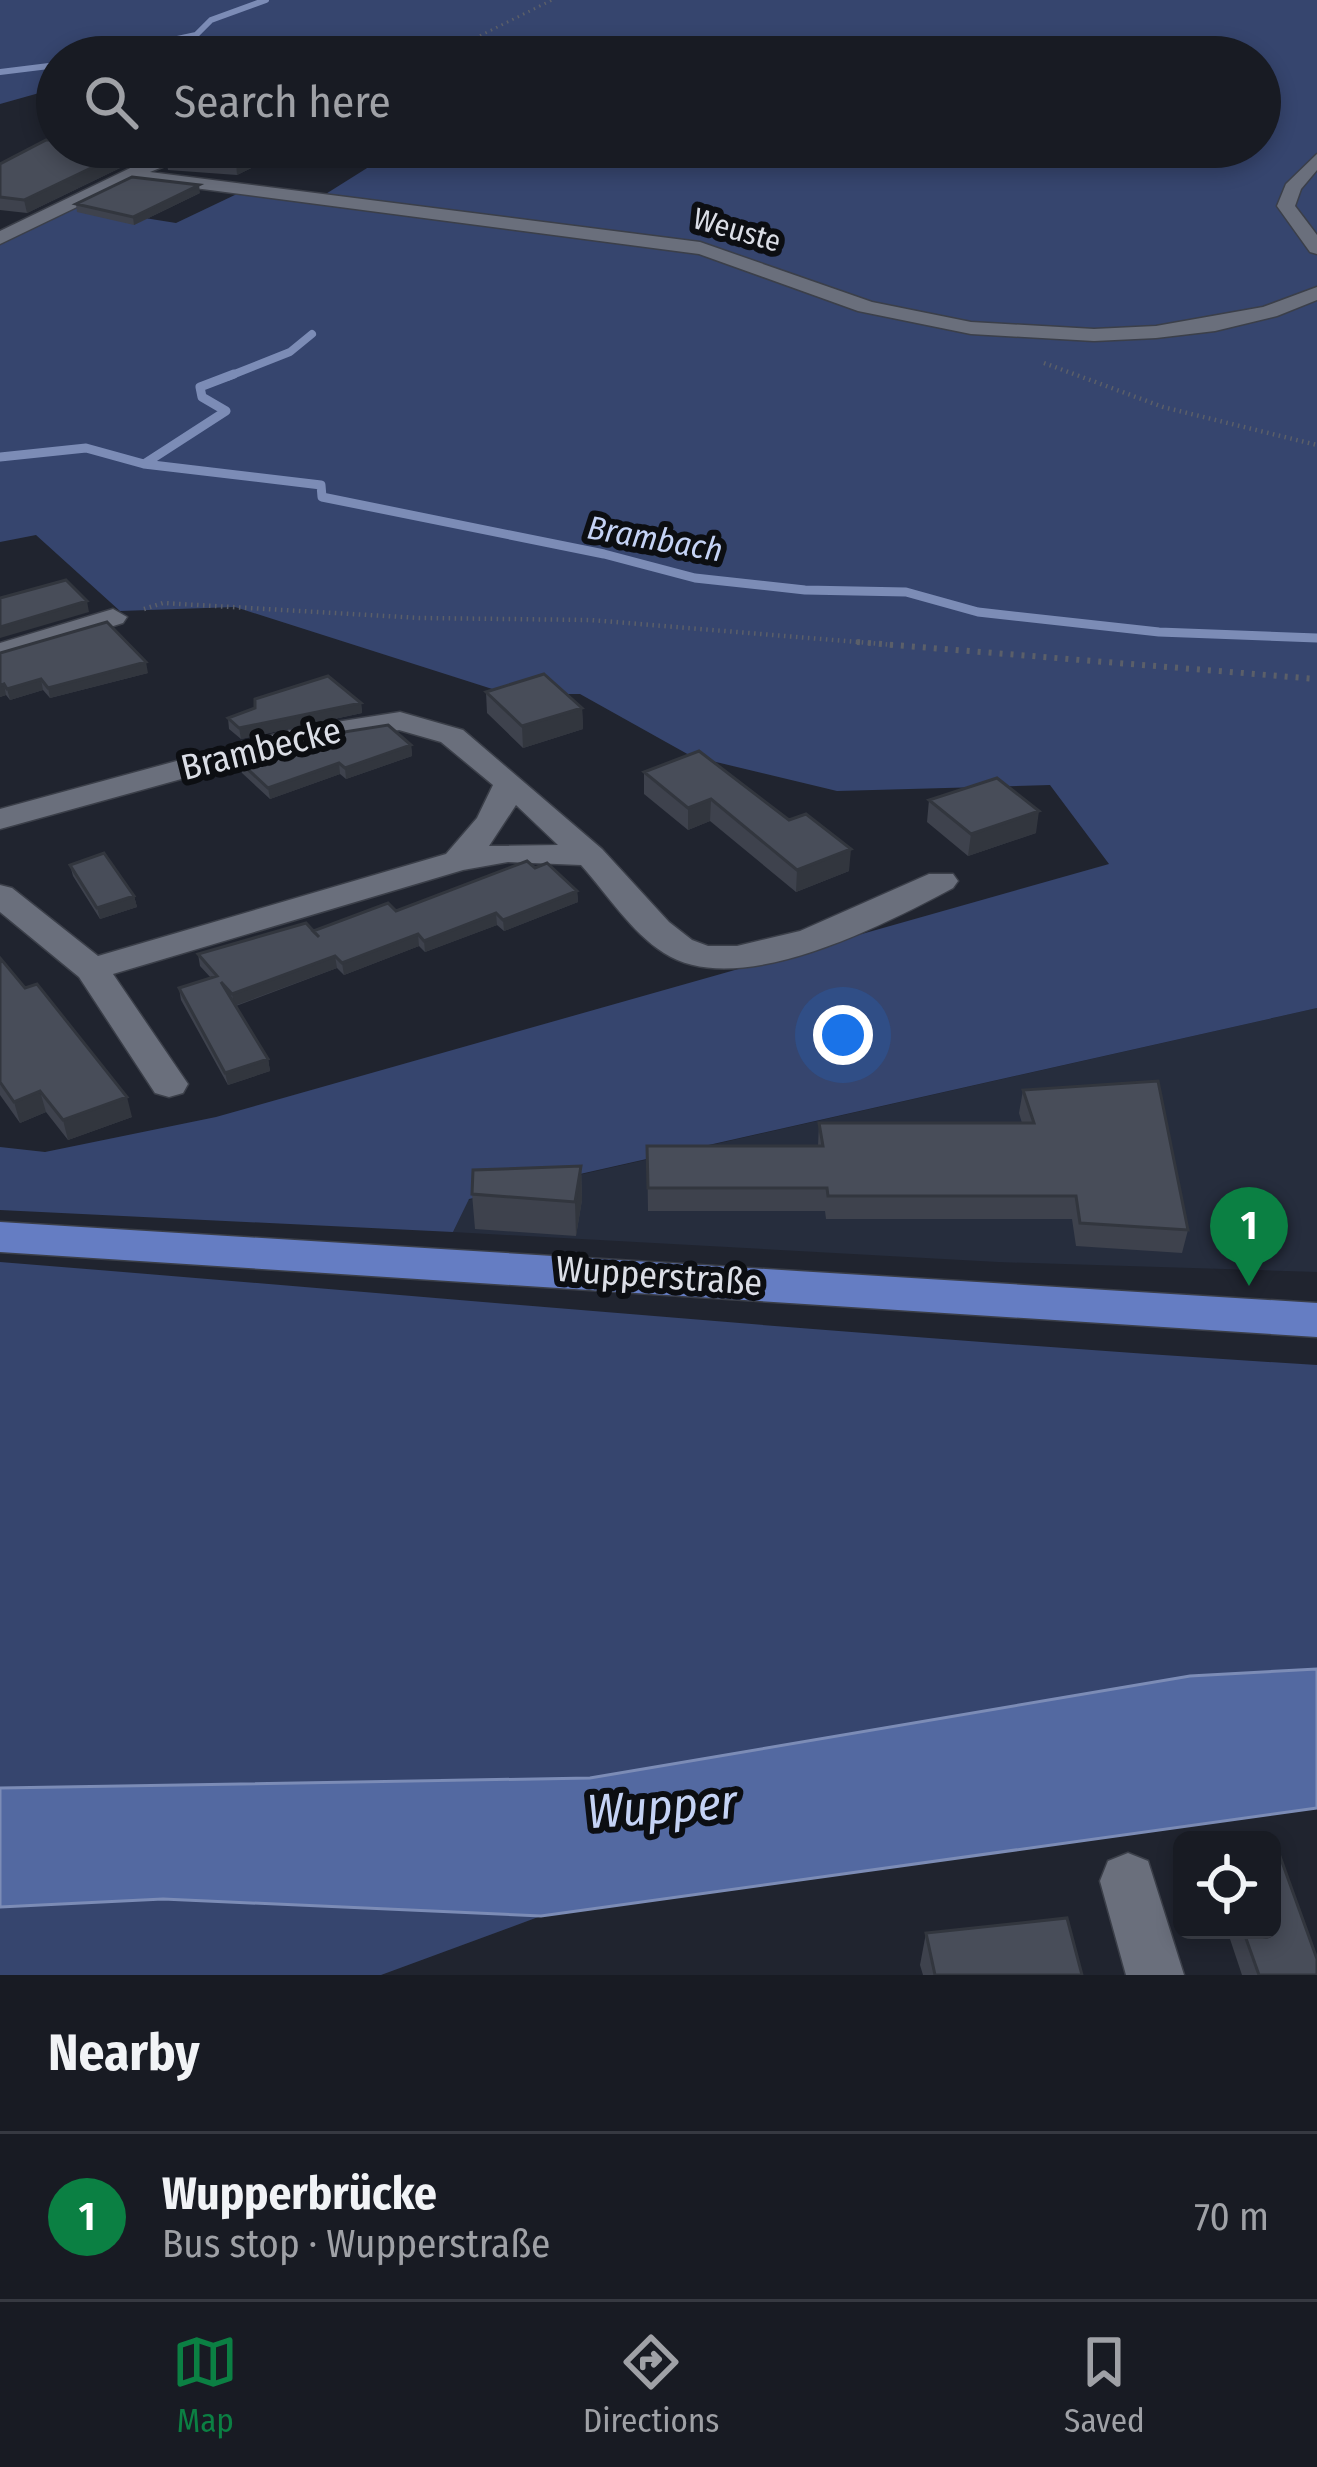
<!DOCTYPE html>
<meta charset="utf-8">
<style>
body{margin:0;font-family:"Fira Sans Condensed",sans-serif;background:#252830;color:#f1f3f6}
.controls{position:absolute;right:36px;bottom:36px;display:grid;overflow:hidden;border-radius:18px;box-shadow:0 6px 18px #0003}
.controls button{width:108px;height:108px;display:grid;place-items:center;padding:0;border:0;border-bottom:3px solid #363941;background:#181b23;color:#f1f3f6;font:60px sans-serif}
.you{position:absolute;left:843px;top:1035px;width:42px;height:42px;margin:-30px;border:9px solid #fff;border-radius:50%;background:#1a73e8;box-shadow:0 0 0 18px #1a73e833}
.badge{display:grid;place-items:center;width:78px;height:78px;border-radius:50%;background:#0b8043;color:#fff;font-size:39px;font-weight:700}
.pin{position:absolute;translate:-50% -99px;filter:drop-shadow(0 3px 6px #0008)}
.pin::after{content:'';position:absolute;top:63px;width:42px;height:36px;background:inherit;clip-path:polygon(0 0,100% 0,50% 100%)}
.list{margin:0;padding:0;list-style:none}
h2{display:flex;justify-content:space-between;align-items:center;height:156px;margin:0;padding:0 48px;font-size:51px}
h2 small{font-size:39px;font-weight:400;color:#9fa1a6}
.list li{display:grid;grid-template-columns:78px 1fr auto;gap:36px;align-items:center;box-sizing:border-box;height:168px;padding:0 48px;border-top:3px solid #363941}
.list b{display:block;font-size:45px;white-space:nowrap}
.list p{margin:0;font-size:39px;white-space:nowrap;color:#9fa1a6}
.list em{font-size:39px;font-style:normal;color:#9fa1a6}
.icon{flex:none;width:66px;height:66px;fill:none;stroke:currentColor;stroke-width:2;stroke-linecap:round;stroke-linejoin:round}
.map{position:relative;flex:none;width:1317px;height:1975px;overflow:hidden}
.search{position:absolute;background:#181b23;box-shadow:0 6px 18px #0003;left:36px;right:36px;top:36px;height:132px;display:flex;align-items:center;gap:30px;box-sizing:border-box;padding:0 42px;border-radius:66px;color:#9fa1a6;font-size:45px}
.sheet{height:324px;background:#181b23}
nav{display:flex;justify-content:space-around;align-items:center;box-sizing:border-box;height:168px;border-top:3px solid #363941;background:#181b23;font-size:33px;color:#9fa1a6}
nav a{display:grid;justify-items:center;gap:6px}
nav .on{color:#0b8043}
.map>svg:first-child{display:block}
.built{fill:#262d3d}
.green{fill:#36456e}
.water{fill:#5369a1;stroke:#7c8cb6;stroke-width:3}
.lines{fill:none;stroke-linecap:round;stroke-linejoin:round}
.stream-far2{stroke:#7c8cb6;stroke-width:6}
.stream-far1{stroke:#7c8cb6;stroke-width:8}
.stream{stroke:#7c8cb6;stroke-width:9}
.minor-casing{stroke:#3b3f49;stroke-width:3}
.major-casing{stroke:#3b3f49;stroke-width:3}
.path-far2{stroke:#5b5f69;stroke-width:3;stroke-dasharray:1.5 4.5;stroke-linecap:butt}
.path-far1{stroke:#5b5f69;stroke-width:4.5;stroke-dasharray:1.5 4.5;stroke-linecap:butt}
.path{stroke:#5b5f69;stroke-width:6;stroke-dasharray:3 8;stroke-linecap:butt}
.minor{fill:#6a6f7c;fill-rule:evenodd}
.major{fill:#657dc3;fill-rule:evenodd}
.wall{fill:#3e424d}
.shaded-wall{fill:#32363e}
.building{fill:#484d59;stroke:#32363e;stroke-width:3}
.labels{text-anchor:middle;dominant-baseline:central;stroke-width:12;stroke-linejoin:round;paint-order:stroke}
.far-street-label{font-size:30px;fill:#dbdee6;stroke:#0c0e12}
.far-water-label{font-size:33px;font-style:italic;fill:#c5d3f5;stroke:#0c0e12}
.street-label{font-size:36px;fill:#dbdee6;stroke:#0c0e12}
.near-water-label{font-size:48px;font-style:italic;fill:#c5d3f5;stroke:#0c0e12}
</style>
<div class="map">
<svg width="1317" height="1975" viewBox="0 0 1317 1975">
<rect width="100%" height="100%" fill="#20242f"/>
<!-- built -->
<path class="built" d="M1317 1008V1272L998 1262 453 1232 468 1200Z"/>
<!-- green -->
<path class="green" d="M0 0H1317V1008L469 1199 453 1232 0 1210V1147L45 1152 216 1117 1109 864 1050 785 837 791 691 756 580 694H508L235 607 120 611 36 535 0 542V234L63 205 176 223 239 193 313 202 383 158 413 154 416 147H1260V57H57V88L0 104Z
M0 1262C439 1297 878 1338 1317 1365V1669L1190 1676 590 1778 0 1788Z
M163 1899 541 1916 381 1975H0V1907Z"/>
<!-- water -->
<path class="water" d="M1317 1669V1808L541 1916 163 1899 0 1907V1788L590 1778 1190 1676Z"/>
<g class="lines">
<!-- stream-far2 -->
<path class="stream-far2" d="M94 57 196 35 211 20 266 0
M0 72 57 65"/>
<!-- stream-far1 -->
<path class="stream-far1" d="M227 377 290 352 312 334"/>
<!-- stream -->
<path class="stream" d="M0 457 86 448 144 464 321 485 322 497 604 554 695 578 805 590 906 592 978 612 1159 632 1317 638
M144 464 226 411 202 397 200 387 234 374"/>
<!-- minor casing -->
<g class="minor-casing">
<path id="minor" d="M186 147H212L150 172 700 242 872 302 971 322 1094 329 1156 326 1263 307 1317 287V300L1277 316 1215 331 1156 338 1094 341 971 334 858 311 699 254 133 180 0 244V231L153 157Z
M1317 154V170L1301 189 1295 206 1317 235V254L1310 252 1277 206 1286 184Z
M113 609 127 617 123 623 0 661V643Z
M400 712 463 730 602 849 669 922 692 940 708 946H737L800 931 929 874H953L958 881 953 888C884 925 738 1001 664 953 631 932 607 894 581 865L508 862 463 870 113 974 188 1084 183 1093 169 1097 155 1093 79 977 0 912V885L12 888 98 956 446 854 477 818 493 785 441 742 399 730 301 746 0 829V809L298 728ZM516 805 558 845 489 846Z
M1128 1853 1148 1861 1184 1975H1126L1100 1881 1108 1861Z"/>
</g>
<!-- major casing -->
<g class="major-casing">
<path id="major" d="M0 1222 1317 1303V1337L0 1252Z"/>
</g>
<!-- path-far2 -->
<path class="path-far2" d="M437 57 552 0"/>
<!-- path-far1 -->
<path class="path-far1" d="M1044 363 1163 407 1317 445
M144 609 163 603 420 618 591 620 894 645"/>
<!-- path -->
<path class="path" d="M857 642 1317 679"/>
<!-- minor -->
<use href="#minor" class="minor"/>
<!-- major -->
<use href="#major" class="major"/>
</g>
<!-- wall -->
<path class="wall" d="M57 147H171L151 153 27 213 0 210V164Z
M189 147H390L388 150 319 153 291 166 264 162 237 175 168 170 166 157Z
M200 193 134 225 77 212 76 204Z
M0 653 148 673 50 698 43 690 10 700 6 695 0 697Z
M486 692 582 708 583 729 523 748 487 713Z
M361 703 362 713 241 739 229 729 228 718Z
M411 745 412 756 346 779 340 774 270 799 242 773 240 762Z
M644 772 789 820 849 871 796 892 710 821 688 830 644 794Z
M929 800 1036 833 968 856 927 822Z
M70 865 134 896 137 907 100 919 73 876Z
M535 868 577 891 578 902 504 931 497 925 425 952 419 946 344 975 337 968 236 1006 268 1059 270 1071 228 1085 181 1000 179 988 211 978 200 966 198 954 313 931 396 911Z
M0 958 8 970 132 1117 68 1140 46 1112 20 1123 0 1095Z
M1023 1090 1188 1230 1182 1253 1076 1246 1072 1219H826L825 1211H648L647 1146H818L819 1123H1022L1019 1113Z
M581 1166 582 1200 576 1236 475 1229 472 1194Z
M1227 1930H1272L1317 1975H1242Z
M926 1933 1082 1975H923L920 1965Z"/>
<!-- shaded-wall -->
<path class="shaded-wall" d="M135 147H171L151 153 27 213 24 200Z
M302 147H318L319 153 291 166 289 153Z
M262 149 264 162 237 175 236 162Z
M199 185 200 193 134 225 133 217Z
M87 601 89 612 0 638V627Z
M146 662 148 673 50 698 48 688Z
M41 679 43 690 10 700 7 689Z
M4 684 6 695 0 697V686Z
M361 703 362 713 241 739 239 728Z
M582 708 583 729 523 748 522 726Z
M411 745 412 756 346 779 345 768Z
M339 763 340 774 270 799 268 788Z
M711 799 710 821 688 830V808Z
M1039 811 1036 833 968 856 971 834Z
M851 849 849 871 796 892 797 870Z
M577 891 578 902 504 931 503 920Z
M134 896 137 907 100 919 97 908Z
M496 913 497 925 425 952 424 941Z
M418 934 419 946 344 975 342 963Z
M335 956 337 968 234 1006 232 994Z
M268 1059 270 1071 228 1085 225 1073Z
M40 1091 46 1112 20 1123 14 1102Z
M127 1097 132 1117 68 1140 63 1120Z
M581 1166 582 1200 576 1236 575 1202Z"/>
<!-- building -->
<path class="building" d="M46 140H57V147H135L24 200 0 197V164Z
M189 147H302L289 153 262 149 236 162 166 157Z
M132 177 199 185 133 217 76 204Z
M66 580 87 601 0 627V598Z
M107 622 146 662 48 688 41 679 7 689 4 684 0 686V653Z
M544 674 582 708 522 726 486 692Z
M328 676 361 703 239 728 228 718 255 708V699Z
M388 725 411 745 345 768 339 763 268 788 240 762 300 739Z
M699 751 789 820 806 814 851 849 797 870 711 799 688 808 644 772Z
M997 778 1039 811 971 834 929 800Z
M104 853 134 896 97 908 70 865Z
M527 861 535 868 547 863 577 891 503 920 496 913 424 941 418 934 342 963 335 956 232 994 221 982 268 1059 225 1073 179 988 217 976 198 954 306 923 319 937 313 931 388 903 396 911Z
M0 958 25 988 37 984 127 1097 63 1120 40 1091 14 1102 0 1082Z
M1158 1081 1188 1230 1080 1223 1076 1196H828L827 1188H648L647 1146H823L819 1123H1034L1023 1090Z
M581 1166 575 1202 472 1194 473 1170Z
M1273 1837 1317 1959V1975H1259L1243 1930H1272V1840H1243Z
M1067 1918 1082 1975H935L926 1933Z"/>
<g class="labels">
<!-- far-street labels -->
<g class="far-street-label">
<text transform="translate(737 230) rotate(16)">Weuste</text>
</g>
<!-- far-water labels -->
<g class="far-water-label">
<text transform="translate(655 539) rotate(10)">Brambach</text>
</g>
<!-- street labels -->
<g class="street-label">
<text transform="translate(261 749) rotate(-14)">Brambecke</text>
<text transform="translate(659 1276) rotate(4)">Wupperstraße</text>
</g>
<!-- near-water labels -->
<g class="near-water-label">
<text transform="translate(662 1807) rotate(-4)">Wupper</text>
</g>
</g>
</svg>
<div class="controls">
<button><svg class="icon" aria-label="locate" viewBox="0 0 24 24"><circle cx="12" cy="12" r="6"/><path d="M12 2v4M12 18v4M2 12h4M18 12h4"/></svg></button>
</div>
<div class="you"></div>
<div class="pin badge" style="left:1249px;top:1286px">1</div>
<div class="search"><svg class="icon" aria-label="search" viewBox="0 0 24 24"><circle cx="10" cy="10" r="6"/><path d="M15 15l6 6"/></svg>Search here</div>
</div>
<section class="sheet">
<h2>Nearby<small></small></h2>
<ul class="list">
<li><span class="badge">1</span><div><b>Wupperbrücke</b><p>Bus stop · Wupperstraße</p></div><em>70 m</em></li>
</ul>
</section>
<nav>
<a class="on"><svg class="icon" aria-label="map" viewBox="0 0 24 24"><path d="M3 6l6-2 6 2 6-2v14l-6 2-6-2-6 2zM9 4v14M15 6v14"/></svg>Map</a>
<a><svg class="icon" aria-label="directions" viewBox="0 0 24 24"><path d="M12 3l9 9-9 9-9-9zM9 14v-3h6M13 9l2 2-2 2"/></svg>Directions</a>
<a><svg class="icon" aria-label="saved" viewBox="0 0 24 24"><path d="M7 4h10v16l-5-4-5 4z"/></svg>Saved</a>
</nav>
